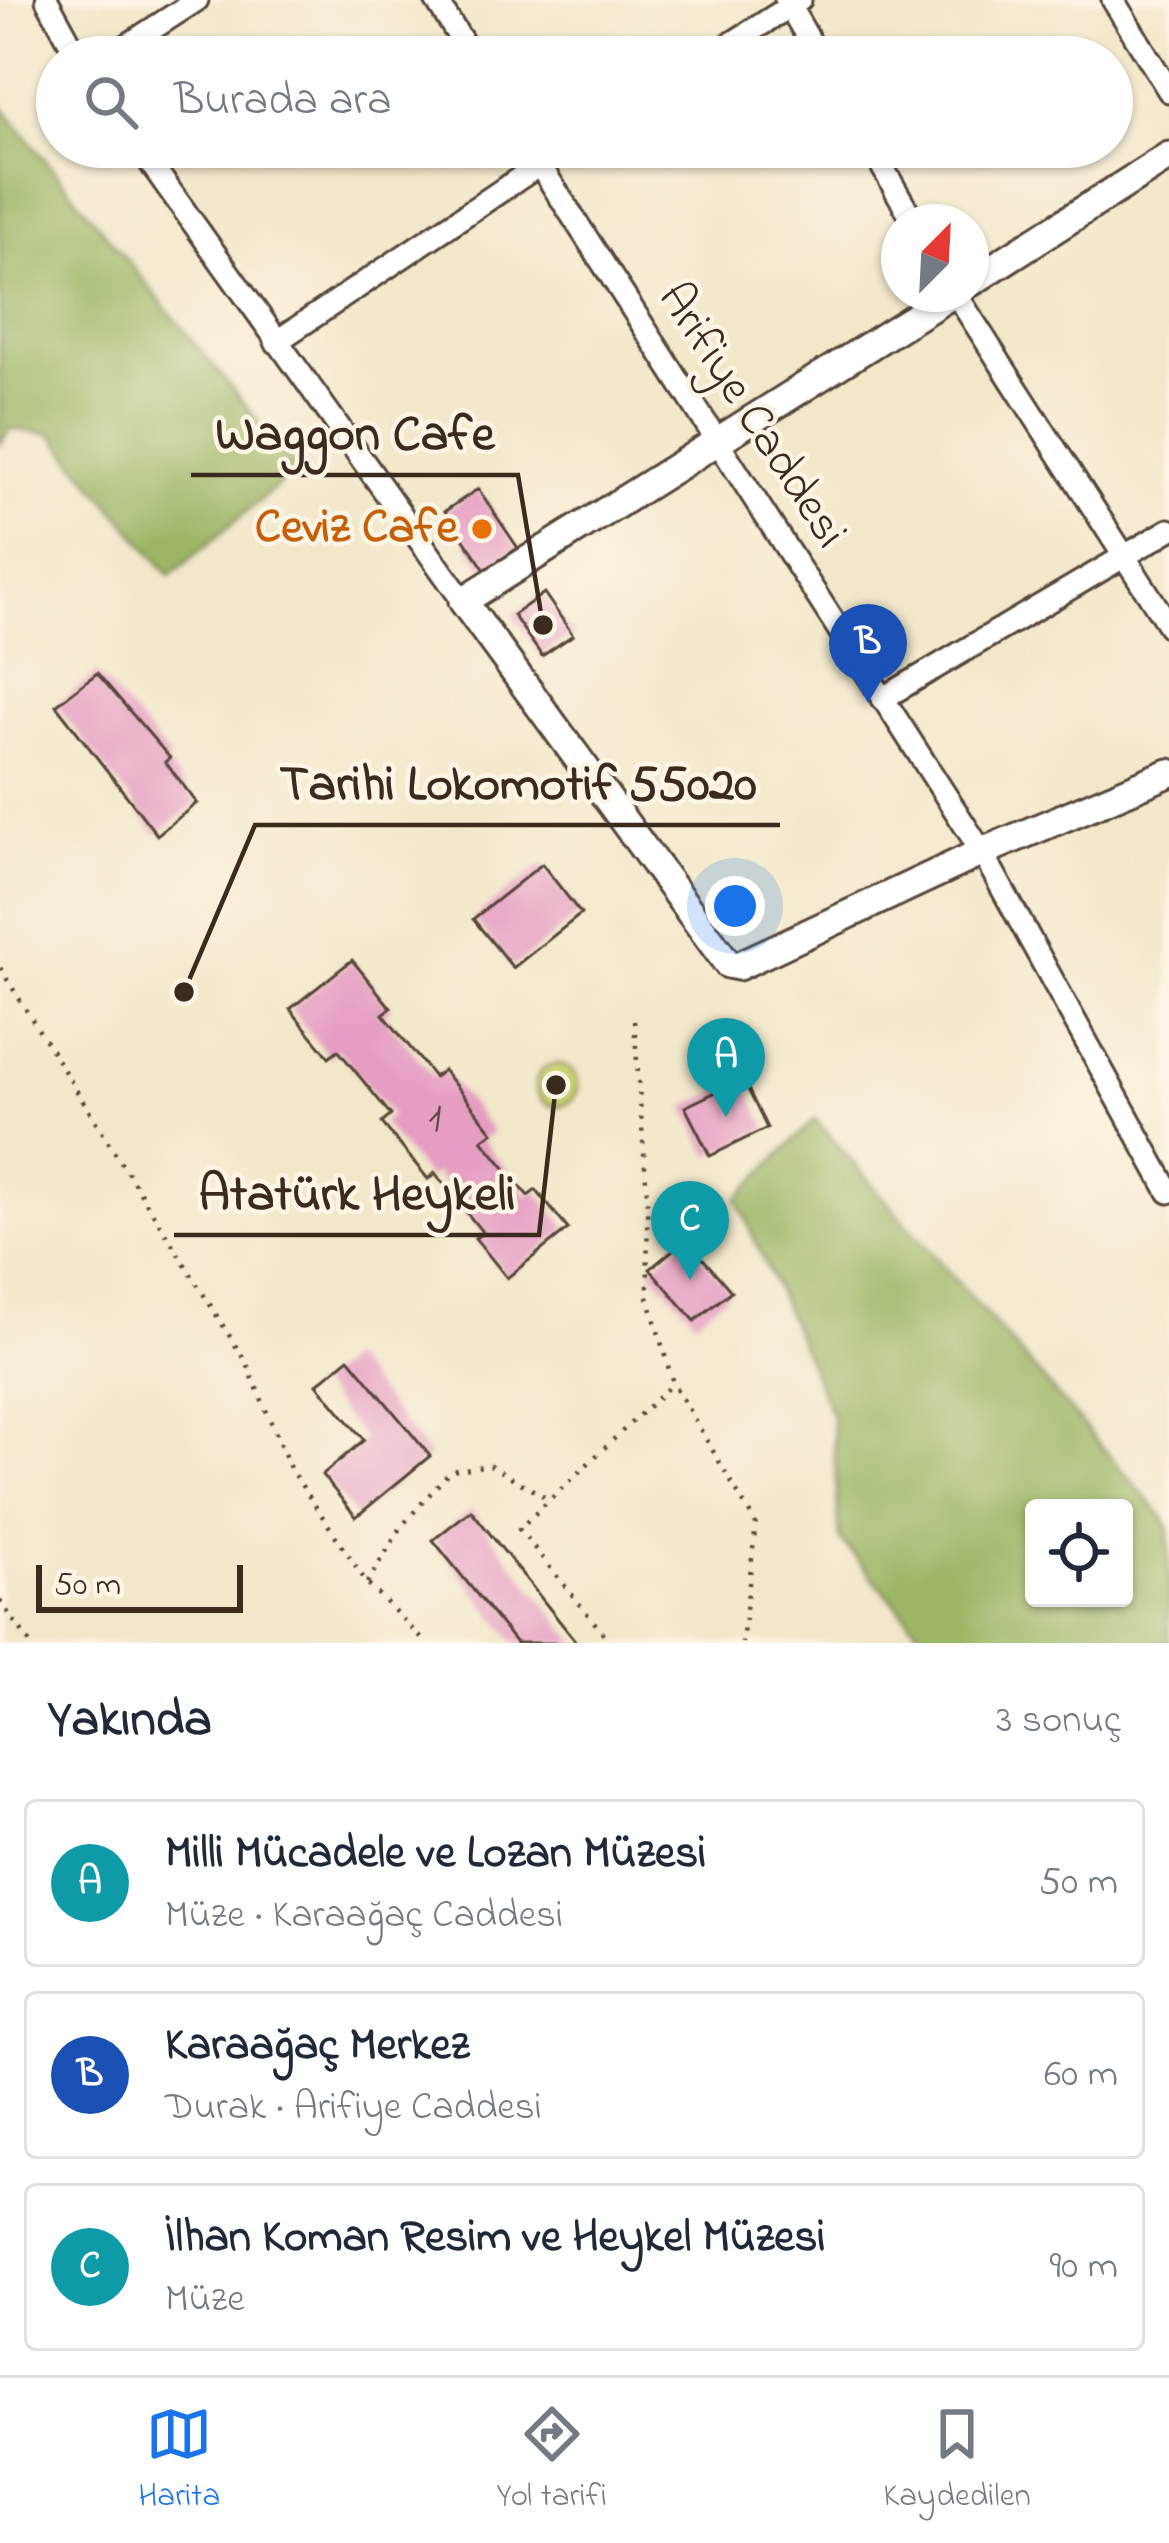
<!DOCTYPE html>
<html lang="tr">
<meta charset="utf-8">
<style>
body{margin:0;font-family:"Indie Flower",sans-serif;background:#f6f6f7;color:#1f2937}
.controls{position:absolute;right:36px;bottom:36px;display:grid;overflow:hidden;border-radius:12px;box-shadow:0 3px 9px #0004}
.controls button{width:108px;height:108px;display:grid;place-items:center;padding:0;border:0;border-bottom:3px solid #e0e1e3;background:#fff;color:#1f2937;font:60px sans-serif}
.compass{position:absolute;left:881px;top:204px;width:108px;height:108px;border-radius:50%;background:#fff;box-shadow:0 3px 9px #0004;rotate:24deg}
.scale{position:absolute;left:36px;bottom:30px;width:207px;box-sizing:border-box;padding-left:12px;border:6px solid #3b2a1e;border-top:0;font-size:33px;line-height:42px;white-space:nowrap;color:#3b2a1e;-webkit-text-stroke:9px #fcf5e5;paint-order:stroke}
.you{position:absolute;left:735px;top:906px;width:42px;height:42px;margin:-30px;border:9px solid #fff;border-radius:50%;background:#1a73e8;box-shadow:0 0 0 18px #1a73e833}
.badge{display:grid;place-items:center;width:78px;height:78px;border-radius:50%;background:#1a73e8;color:#fff;font-size:39px;font-weight:700}
.pin{position:absolute;translate:-50% -99px;filter:drop-shadow(0 3px 6px #0008)}
.pin::after{content:'';position:absolute;top:63px;width:42px;height:36px;background:inherit;clip-path:polygon(0 0,100% 0,50% 100%)}
.list{margin:0;padding:0;list-style:none}
h2{display:flex;justify-content:space-between;align-items:center;height:156px;margin:0;padding:0 48px;font-size:51px}
h2 small{font-size:39px;font-weight:400;color:#747a83}
.list li{display:grid;grid-template-columns:78px 1fr auto;gap:36px;align-items:center;box-sizing:border-box;height:168px;margin:0 24px 24px;padding:0 24px;border:3px solid #e0e1e3;border-radius:12px}
.list b{display:block;font-size:45px;white-space:nowrap}
.list p{margin:0;font-size:39px;white-space:nowrap;color:#747a83}
.list em{font-size:39px;font-style:normal;color:#747a83}
.icon{flex:none;width:66px;height:66px;fill:none;stroke:currentColor;stroke-width:2;stroke-linecap:round;stroke-linejoin:round}
.map{position:relative;flex:none;width:1169px;height:1643px;overflow:hidden}
.search{position:absolute;background:#fff;box-shadow:0 3px 9px #0004;left:36px;right:36px;top:36px;height:132px;display:flex;align-items:center;gap:30px;box-sizing:border-box;padding:0 42px;border-radius:66px;color:#747a83;font-size:45px}
.sheet{height:732px;background:#fff}
nav{display:flex;justify-content:space-around;align-items:center;box-sizing:border-box;height:168px;border-top:3px solid #e0e1e3;background:#fff;font-size:33px;color:#747a83}
nav a{display:grid;justify-items:center;gap:6px}
nav .on{color:#1a73e8}
.map>svg:first-child{display:block}
.green{fill:#c7d475;stroke:#817f4a;stroke-width:3}
.forest{fill:#9db666;stroke:#6c7042;stroke-width:3;fill-rule:evenodd}
.building{fill:#e59dc2}
.lines{fill:none;stroke-linecap:round;stroke-linejoin:round}
.minor-casing{stroke:#564638;stroke-width:27}
.tertiary-casing{stroke:#564638;stroke-width:33}
.path{stroke:#564638;stroke-width:4.5;stroke-dasharray:3 9;stroke-linecap:butt}
.minor{stroke:#fff;stroke-width:21}
.tertiary{stroke:#fff;stroke-width:27}
.food-dot{fill:#e8710a;stroke:#fcf5e5;stroke-width:4.5}
.labels{text-anchor:middle;dominant-baseline:central;stroke-width:9;stroke-linejoin:round;paint-order:stroke}
.number-label{font-size:42px;fill:#664747}
.street-label{font-size:48px;fill:#3b2a1e;stroke:#fcf5e5}
.food-label{font-size:48px;font-weight:bold;fill:#c56008;stroke:#fcf5e5;text-anchor:end}
.leader{fill:none;stroke:#3b2a1e;stroke-width:4.5}
.callout-dot{fill:#3b2a1e;stroke:#fcf5e5;stroke-width:4.5}
.callout-label{font-size:51px;text-anchor:middle;font-weight:bold;fill:#3b2a1e;stroke:#fcf5e5;stroke-width:9;stroke-linejoin:round;paint-order:stroke}
</style>
<div class="map">
<svg width="1169" height="1643" viewBox="0 0 1169 1643">
<rect width="100%" height="100%" fill="#fcf5e5"/>
<filter id="ink" filterUnits="userSpaceOnUse"><feTurbulence type="fractalNoise" baseFrequency=".00833" numOctaves="2"/><feDisplacementMap in="SourceGraphic" scale="24" xChannelSelector="R" yChannelSelector="G"/><feConvolveMatrix kernelMatrix="1 2 1 2 8 2 1 2 1" color-interpolation-filters="sRGB"/></filter>
<filter id="wash" filterUnits="userSpaceOnUse"><feTurbulence type="fractalNoise" baseFrequency=".004" numOctaves="4" result="noise"/><feDisplacementMap in="SourceGraphic" scale="48" xChannelSelector="R" yChannelSelector="G"/><feGaussianBlur stdDeviation="2.7" result="paint"/><feColorMatrix in="noise" values="0 0 0 0 0 0 0 0 0 0 0 0 0 0 0 0 0 1.4 0 .05"/><feComposite in="paint" operator="in"/></filter>
<g filter="url(#wash)">
<rect width="100%" height="100%" fill="#f1e7c9"/>
<!-- green -->
<path class="green" d="M536 1085a21 21 0 1 1 42 0a21 21 0 1 1-42 0Z"/>
<!-- forest -->
<path class="forest" d="M0 104 297 469 170 576 52 434 10 429 0 444Z
M815 1119 1162 1516 1169 1527V1643H929L840 1539 832 1416 737 1199ZM1034 1508H1124V1598H1034Z"/>
<g id="blocks">
<!-- building -->
<path class="building" d="M478 489 518 548 485 570 445 511Z
M544 593 573 635 542 656 513 615Z
M97 673 170 758 165 762 197 803 157 835 56 705Z
M542 864 581 914 513 968 473 919Z
M352 960 391 1008 383 1014 434 1077 443 1070 493 1132 482 1140 528 1196 536 1190 568 1229 507 1278 475 1238 483 1233 435 1173 428 1179 382 1123 391 1115 338 1050 329 1057 290 1009Z
M743 1079 767 1128 710 1156 685 1107Z
M686 1239 731 1291 695 1321 650 1269Z
M349 1358 430 1456 356 1517 322 1475 364 1440 317 1384Z
M471 1510 577 1643H516L433 1540Z"/>
</g>
</g>
<g filter="url(#ink)">
<use href="#blocks" fill-opacity="0" stroke="#564638" stroke-width="3"/>
<g class="lines">
<!-- minor casing -->
<g class="minor-casing">
<path id="minor" d="M47 0 78 57
M436 0 472 57
M786 0 819 57
M1113 0 1169 91
M109 57 197 0
M710 57 800 0
M139 147 463 601
M528 147 982 852 1169 1192
M871 147 914 222
M956 294 1169 626
M276 342 566 147
M882 699 1169 530"/>
</g>
<!-- tertiary casing -->
<g class="tertiary-casing">
<path id="tertiary" d="M971 282 1169 156
M952 294 463 601 728 964 738 966 982 852 1169 773"/>
</g>
<!-- path -->
<path class="path" d="M0 968 247 1364 290 1468 367 1583 426 1643
M634 1021 647 1193 648 1297 673 1383 756 1524 742 1643
M367 1583 401 1527 450 1471 490 1465 550 1500
M0 1601 30 1643
M611 1643 519 1529 673 1383"/>
<!-- minor -->
<use href="#minor" class="minor"/>
<!-- tertiary -->
<use href="#tertiary" class="tertiary"/>
</g>
</g>
<!-- markers -->
<circle class="food-dot" cx="482" cy="529" r="12"/>
<g class="labels">
<!-- number labels -->
<g class="number-label">
<text x="435" y="1119">1</text>
</g>
<!-- street labels -->
<g class="street-label">
<text transform="translate(751 416) rotate(57)">Arifiye Caddesi</text>
</g>
<!-- food labels -->
<g class="food-label">
<text x="458" y="529">Ceviz Cafe</text>
</g>
</g>
<!-- callouts -->
<path class="leader" d="M543 625L518 475H191M184 992L255 825H780M556 1085L539 1235H174"/>
<g class="callout-dot">
<circle cx="543" cy="625" r="12"/>
<circle cx="184" cy="992" r="12"/>
<circle cx="556" cy="1085" r="12"/>
</g>
<g class="callout-label">
<text x="355" y="449">Waggon Cafe</text>
<text x="518" y="799">Tarihi Lokomotif 55020</text>
<text x="357" y="1209">Atatürk Heykeli</text>
</g>
</svg>
<div class="controls">
<button><svg class="icon" aria-label="locate" viewBox="0 0 24 24"><circle cx="12" cy="12" r="6"/><path d="M12 2v4M12 18v4M2 12h4M18 12h4"/></svg></button>
</div>
<svg class="compass" viewBox="-18 -18 36 36"><path d="M0-13l5 13h-10z" fill="#e53935"/><path d="M0 13l5-13h-10z" fill="#747a83"/></svg>
<div class="scale">50 m</div>
<div class="you"></div>
<div class="pin badge" style="left:726px;top:1117px;background:#0f9aa8">A</div>
<div class="pin badge" style="left:868px;top:703px;background:#1a4fb4">B</div>
<div class="pin badge" style="left:690px;top:1280px;background:#0f9aa8">C</div>
<div class="search"><svg class="icon" aria-label="search" viewBox="0 0 24 24"><circle cx="10" cy="10" r="6"/><path d="M15 15l6 6"/></svg>Burada ara</div>
</div>
<section class="sheet">
<h2>Yakında<small>3 sonuç</small></h2>
<ul class="list">
<li><span class="badge" style="background:#0f9aa8">A</span><div><b>Milli Mücadele ve Lozan Müzesi</b><p>Müze · Karaağaç Caddesi</p></div><em>50 m</em></li>
<li><span class="badge" style="background:#1a4fb4">B</span><div><b>Karaağaç Merkez</b><p>Durak · Arifiye Caddesi</p></div><em>60 m</em></li>
<li><span class="badge" style="background:#0f9aa8">C</span><div><b>İlhan Koman Resim ve Heykel Müzesi</b><p>Müze</p></div><em>90 m</em></li>
</ul>
</section>
<nav>
<a class="on"><svg class="icon" aria-label="map" viewBox="0 0 24 24"><path d="M3 6l6-2 6 2 6-2v14l-6 2-6-2-6 2zM9 4v14M15 6v14"/></svg>Harita</a>
<a><svg class="icon" aria-label="directions" viewBox="0 0 24 24"><path d="M12 3l9 9-9 9-9-9zM9 14v-3h6M13 9l2 2-2 2"/></svg>Yol tarifi</a>
<a><svg class="icon" aria-label="saved" viewBox="0 0 24 24"><path d="M7 4h10v16l-5-4-5 4z"/></svg>Kaydedilen</a>
</nav>
